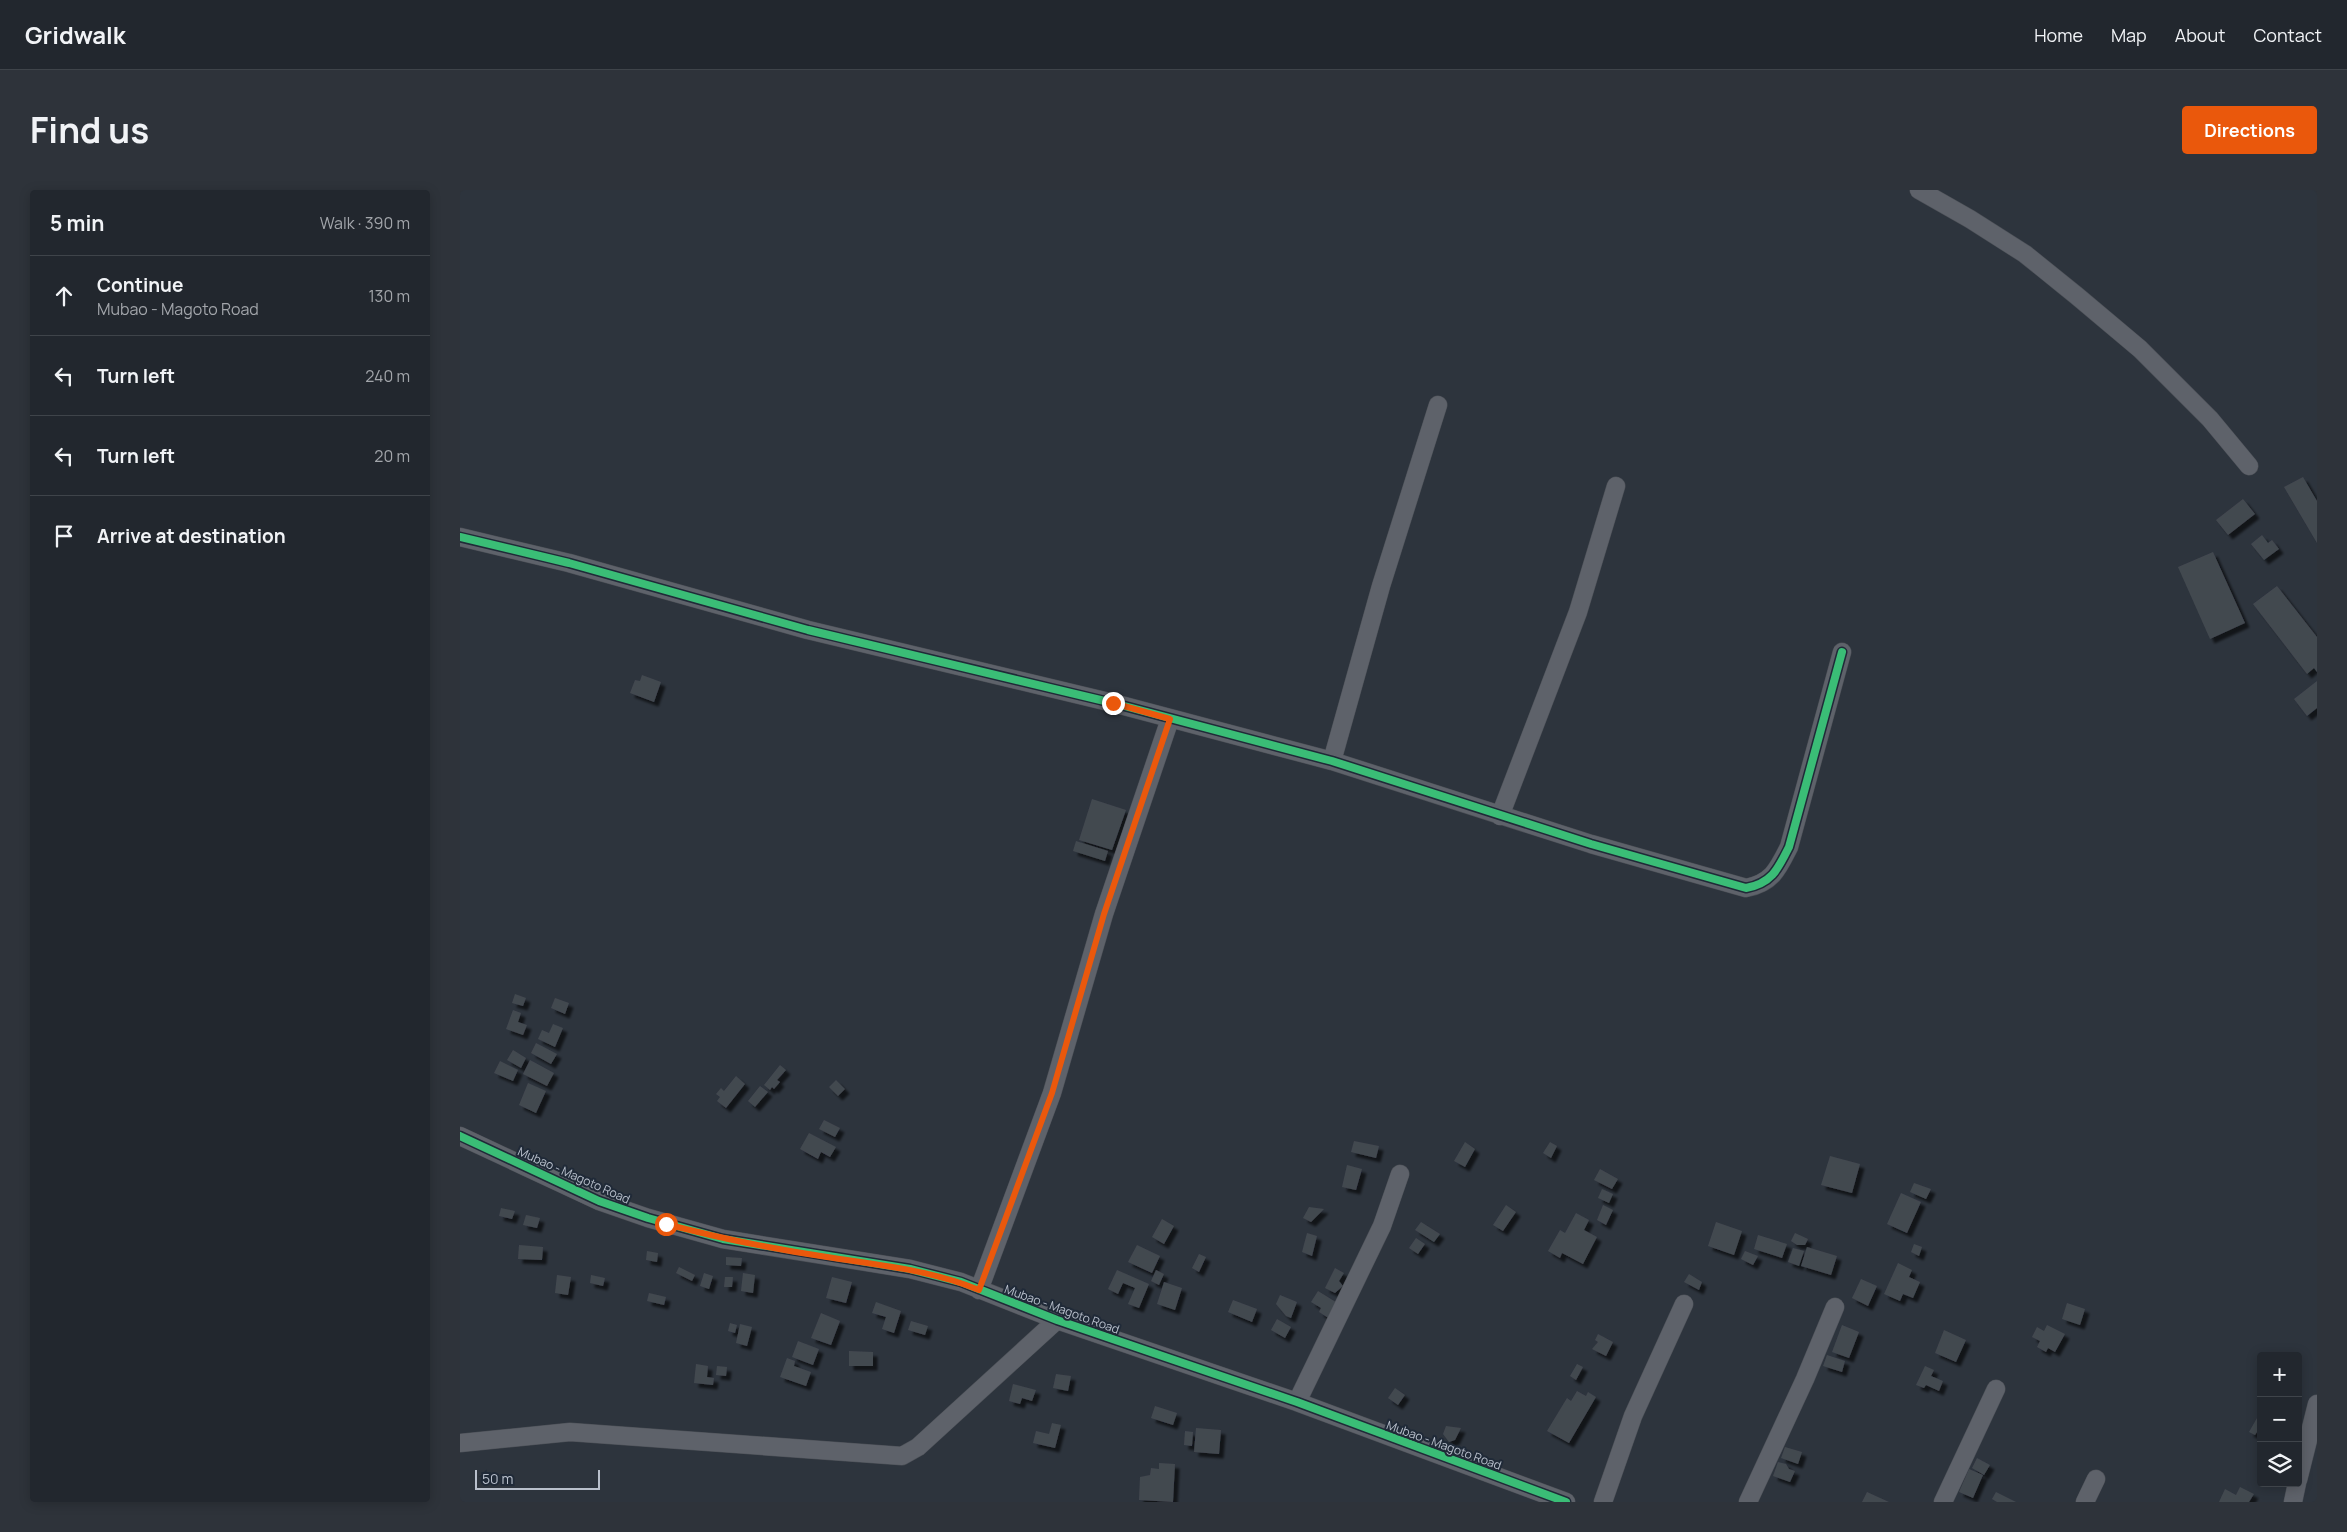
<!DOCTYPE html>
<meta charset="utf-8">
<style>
body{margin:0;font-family:Manrope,sans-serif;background:#2e333a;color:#f1f3f6}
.controls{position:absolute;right:15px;bottom:15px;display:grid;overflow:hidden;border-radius:5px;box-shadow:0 2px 12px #0003}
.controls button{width:45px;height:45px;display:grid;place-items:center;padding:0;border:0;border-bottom:1px solid #3f444a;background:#22272e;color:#f1f3f6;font:25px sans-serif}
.scale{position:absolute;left:15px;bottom:12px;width:125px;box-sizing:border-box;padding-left:5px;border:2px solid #b9c0cc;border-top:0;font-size:14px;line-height:18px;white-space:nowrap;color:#b9c0cc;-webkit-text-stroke:4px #202a38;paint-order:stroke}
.stop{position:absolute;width:15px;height:15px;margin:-11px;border:4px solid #ea580c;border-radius:50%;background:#fff}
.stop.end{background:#ea580c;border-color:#fff;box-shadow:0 1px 5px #0008}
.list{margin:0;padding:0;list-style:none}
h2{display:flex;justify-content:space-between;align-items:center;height:65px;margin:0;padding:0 20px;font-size:21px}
h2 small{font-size:16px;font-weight:400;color:#a2a5aa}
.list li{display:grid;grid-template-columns:32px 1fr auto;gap:15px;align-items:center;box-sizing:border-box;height:80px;padding:0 20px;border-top:1px solid #3f444a}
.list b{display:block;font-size:19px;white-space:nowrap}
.list p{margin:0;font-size:16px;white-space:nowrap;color:#a2a5aa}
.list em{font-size:16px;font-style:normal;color:#a2a5aa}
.icon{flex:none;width:28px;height:28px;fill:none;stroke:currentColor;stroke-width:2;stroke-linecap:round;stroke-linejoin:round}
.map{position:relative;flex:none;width:1857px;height:1312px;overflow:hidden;border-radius:5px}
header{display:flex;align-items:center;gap:30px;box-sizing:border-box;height:70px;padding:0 25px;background:#22272e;border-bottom:1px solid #3f444a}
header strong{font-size:24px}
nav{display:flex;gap:28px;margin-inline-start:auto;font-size:18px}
.intro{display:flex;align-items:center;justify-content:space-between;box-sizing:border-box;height:120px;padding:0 30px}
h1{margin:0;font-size:35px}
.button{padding:12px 22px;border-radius:5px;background:#ea580c;color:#fff;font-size:18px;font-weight:700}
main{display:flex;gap:30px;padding:0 30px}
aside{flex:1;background:#22272e;border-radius:5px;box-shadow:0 2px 12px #0003}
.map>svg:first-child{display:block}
.building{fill:#434850;filter:url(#shadow)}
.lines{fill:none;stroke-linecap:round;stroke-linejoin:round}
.street-casing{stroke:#4c5057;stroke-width:19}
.street{stroke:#5e626a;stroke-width:18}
.cycleway-casing{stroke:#202a38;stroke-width:11}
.cycleway{stroke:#3abd76;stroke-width:8}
.route{stroke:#ea580c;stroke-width:6}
.labels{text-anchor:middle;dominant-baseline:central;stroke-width:4;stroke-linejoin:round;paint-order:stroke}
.street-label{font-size:12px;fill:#b9c0cc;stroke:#202a38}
</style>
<header>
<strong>Gridwalk</strong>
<nav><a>Home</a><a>Map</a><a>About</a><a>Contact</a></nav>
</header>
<div class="intro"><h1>Find us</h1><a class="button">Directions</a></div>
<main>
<aside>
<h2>5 min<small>Walk · 390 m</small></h2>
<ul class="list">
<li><svg class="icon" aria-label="ahead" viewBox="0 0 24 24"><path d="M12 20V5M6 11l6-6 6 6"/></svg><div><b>Continue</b><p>Mubao - Magoto Road</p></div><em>130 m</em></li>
<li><svg class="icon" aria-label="left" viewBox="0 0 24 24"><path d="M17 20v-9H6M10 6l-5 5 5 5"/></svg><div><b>Turn left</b></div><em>240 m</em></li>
<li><svg class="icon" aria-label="left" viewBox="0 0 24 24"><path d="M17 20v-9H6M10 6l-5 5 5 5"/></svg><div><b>Turn left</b></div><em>20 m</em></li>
<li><svg class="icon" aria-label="arrive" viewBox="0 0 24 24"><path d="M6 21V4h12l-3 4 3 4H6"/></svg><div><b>Arrive at destination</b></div></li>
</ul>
</aside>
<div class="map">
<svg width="1857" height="1312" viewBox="0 0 1857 1312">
<defs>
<filter id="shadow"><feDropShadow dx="4.5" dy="4.5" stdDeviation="1" flood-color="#0009"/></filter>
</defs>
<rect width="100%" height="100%" fill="#2d343d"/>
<!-- building -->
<path class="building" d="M1843 287 1857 311V353L1824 297Z
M1783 309 1795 324 1768 345 1756 330Z
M1802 345 1808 353 1812 350 1819 359 1804 370 1791 354Z
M1753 362 1785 433 1750 449 1718 377Z
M1817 396 1857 447V482L1854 478 1847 484 1793 414Z
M182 485 201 492 194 512 170 503 175 490 180 491Z
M1857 491V518L1847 526 1834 509Z
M632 609 666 620 652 660 619 650Z
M616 651 648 661 645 671 613 661Z
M55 804 66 808 63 816 52 813Z
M95 808 109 813 105 824 91 818Z
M53 820 61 823 58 832 67 835 63 845 46 839Z
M93 834 103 838 95 857 78 849 82 840 89 843Z
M76 853 97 864 91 874 71 863Z
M53 860 66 868 61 878 47 870Z
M70 870 94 883 87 896 63 884Z
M40 871 58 880 53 891 34 883Z
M320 875 326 880 317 890 320 892 314 899 312 897 310 900 304 895Z
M276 886 285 894 266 918 257 911 260 907 256 904 261 898 264 901Z
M376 890 385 899 378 906 369 897Z
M68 893 86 901 76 923 59 915Z
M300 896 308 902 295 917 288 911Z
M364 930 380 938 375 947 359 939Z
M349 943 376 957 370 967 361 962 358 969 340 959Z
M894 951 919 956 916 968 891 962Z
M1005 952 1015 959 1005 977 994 971Z
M1090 952 1097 956 1091 968 1083 963Z
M1370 966 1400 974 1392 1003 1361 995Z
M887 975 902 979 896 1000 882 997Z
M1140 979 1158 989 1152 999 1134 990Z
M1454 993 1471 999 1466 1009 1450 1002Z
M1142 999 1153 1004 1149 1013 1138 1008Z
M1441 1003 1461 1012 1447 1043 1427 1034Z
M1046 1015 1056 1022 1043 1041 1033 1035Z
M1143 1015 1153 1020 1146 1035 1137 1030Z
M849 1017 864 1019 851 1032 843 1028Z
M41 1018 55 1021 52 1029 39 1026Z
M1116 1023 1129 1030 1124 1040 1137 1047 1123 1074 1102 1063 1100 1068 1088 1061 1100 1040 1105 1043Z
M66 1025 80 1028 77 1038 63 1035Z
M702 1029 714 1036 704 1054 692 1047Z
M961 1032 980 1044 974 1052 955 1040Z
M1256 1032 1282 1041 1274 1065 1248 1056Z
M847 1043 857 1046 852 1066 842 1062Z
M1335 1043 1348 1049 1345 1055H1337L1331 1051Z
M1298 1045 1327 1054 1322 1068 1294 1059Z
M956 1048 965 1054 958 1064 949 1058Z
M1454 1054 1462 1057 1459 1066 1451 1062Z
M59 1055 83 1057 82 1070 58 1069Z
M677 1055 700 1066 692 1083 668 1072Z
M1347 1057 1377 1066 1371 1085 1341 1076Z
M1333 1058 1344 1061 1339 1076 1328 1072Z
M187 1061 198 1063 197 1072 186 1070Z
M1285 1061 1298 1066 1293 1075 1281 1069Z
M739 1064 746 1067 739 1082 732 1078Z
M266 1067 282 1068 281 1076 266 1075Z
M1438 1073 1452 1080 1449 1087 1460 1092 1453 1108 1443 1104 1440 1111 1424 1104Z
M219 1077 235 1085 232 1091 216 1083Z
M875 1078 884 1083 879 1091 883 1096 875 1103 865 1098Z
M657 1080 689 1094 679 1118 668 1114 675 1098 663 1093 658 1104 648 1099Z
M696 1080 704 1084 699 1095 691 1091Z
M244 1083 253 1086 249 1099 240 1096Z
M283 1083 295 1085 293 1103 281 1101Z
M1229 1084 1242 1092 1239 1100 1224 1092Z
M97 1085 111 1087 108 1105 95 1103Z
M131 1085 145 1088 143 1096 130 1093Z
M265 1087H273L272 1097H264Z
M372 1087 392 1092 386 1113 366 1108Z
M1401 1089 1417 1096 1408 1116 1392 1108Z
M704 1092 722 1098 715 1120 697 1114Z
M858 1101 879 1114 870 1129 859 1122 861 1118 851 1112Z
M189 1103 206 1107 204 1115 187 1111Z
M820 1105 837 1112 831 1128 826 1126 816 1114Z
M773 1110 797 1119 792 1132 768 1122Z
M416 1112 441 1121 434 1143 422 1139 426 1127 412 1123Z
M1607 1113 1625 1119 1620 1135 1602 1129Z
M361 1123 380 1131 371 1155 351 1148Z
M817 1129 831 1137 825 1148 811 1140Z
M451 1131 468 1136 465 1145 448 1140Z
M270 1133 277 1135 275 1143 268 1141Z
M280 1134 292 1137 287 1156 276 1153Z
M1382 1135 1399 1142 1389 1168 1372 1162Z
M1587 1135 1605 1144 1595 1162 1588 1158 1586 1162 1577 1157 1580 1151 1572 1147 1577 1137 1584 1141Z
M1484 1140 1506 1150 1496 1172 1475 1163Z
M1138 1144 1153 1152 1146 1166 1132 1159 1138 1152 1135 1150Z
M338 1151 359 1159 353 1175 332 1167Z
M389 1161 413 1162V1176H389Z
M1367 1165 1385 1171 1382 1182 1363 1176Z
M327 1168 335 1171 334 1176 351 1182 346 1196 320 1187Z
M236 1174 248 1176 247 1187 254 1188 253 1195 234 1193Z
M1117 1174 1123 1177 1116 1190 1110 1186Z
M257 1176 267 1177 266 1186 256 1185Z
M1465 1176 1474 1180 1471 1186 1483 1191 1479 1201 1466 1195 1464 1198 1456 1195Z
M596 1184 611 1186 608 1201 593 1198Z
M553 1194 576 1200 572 1211 562 1208 560 1214 549 1211Z
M935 1198 945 1205 938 1215 928 1208Z
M1117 1201 1126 1206 1128 1202 1136 1207 1109 1253 1087 1241 1107 1208 1111 1211Z
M695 1216 717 1223 713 1235 691 1228Z
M1801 1221V1236L1795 1245 1789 1242Z
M592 1233 601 1235 595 1258 573 1253 576 1241 589 1244Z
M986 1236 1001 1238 995 1250 989 1252 983 1244Z
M736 1238 761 1240 759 1264 734 1262Z
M725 1241 733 1242 732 1256 724 1255Z
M1325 1257 1342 1262 1338 1274 1321 1268Z
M1517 1268 1530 1275 1524 1285 1512 1278Z
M1318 1272 1326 1274 1329 1279 1335 1281 1330 1292 1313 1286Z
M699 1273 715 1274 713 1312 679 1310 680 1287 690 1285 691 1278 699 1279Z
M1509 1279 1523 1285 1513 1308 1499 1302Z
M1780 1297 1794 1304 1789 1312H1759L1765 1299 1776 1305Z
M1407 1302 1429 1312H1402Z
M1536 1302 1556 1312H1537L1532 1309Z"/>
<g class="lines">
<!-- street casing -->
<g class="street-casing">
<path id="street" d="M1459 0 1510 29 1565 64 1617 106 1680 159 1750 229 1789 276
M0 347 109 373 348 440 653 513 872 571 1131 654 1286 698C1312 693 1318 679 1329 657L1382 462
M872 571 921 396 978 215
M1040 626 1118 422 1156 296
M0 946 139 1011 188 1028 263 1049 450 1079 501 1092 597 1130 837 1212 1106 1312
M519 1100 592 903 644 724 710 529
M837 1212 922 1036 940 984
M0 1253 110 1242 442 1266 458 1257 597 1130
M1838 1290 1857 1214
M1143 1312 1173 1226 1224 1114
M1288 1312 1345 1189 1375 1117
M1483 1312 1536 1199
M1625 1312 1636 1289
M1833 1312 1837 1293"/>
</g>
<!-- street -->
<use href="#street" class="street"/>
<!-- cycleway casing -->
<g class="cycleway-casing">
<path id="cycleway" d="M0 347 109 373 348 440 653 513 872 571 1131 654 1286 698C1312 693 1318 679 1329 657L1382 462
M0 946 139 1011 188 1028 263 1049 450 1079 501 1092 597 1130 837 1212 1106 1312"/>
</g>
<!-- cycleway -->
<use href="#cycleway" class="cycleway"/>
</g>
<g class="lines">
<!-- route -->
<path class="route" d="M206 1034C259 1048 313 1059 367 1067 418 1075 471 1080 519 1100L592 903 644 724 710 529 653 513"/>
</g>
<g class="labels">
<!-- street labels -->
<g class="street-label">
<text transform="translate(114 985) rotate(24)">Mubao - Magoto Road</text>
<text transform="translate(602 1119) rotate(20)">Mubao - Magoto Road</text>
<text transform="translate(984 1255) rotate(20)">Mubao - Magoto Road</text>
</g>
</g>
</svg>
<div class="controls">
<button>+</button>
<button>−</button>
<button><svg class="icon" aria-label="layers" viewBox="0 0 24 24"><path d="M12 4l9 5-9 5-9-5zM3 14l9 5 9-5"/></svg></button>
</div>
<div class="scale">50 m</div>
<div class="stop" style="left:206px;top:1034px"></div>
<div class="stop end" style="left:653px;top:513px"></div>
</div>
</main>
